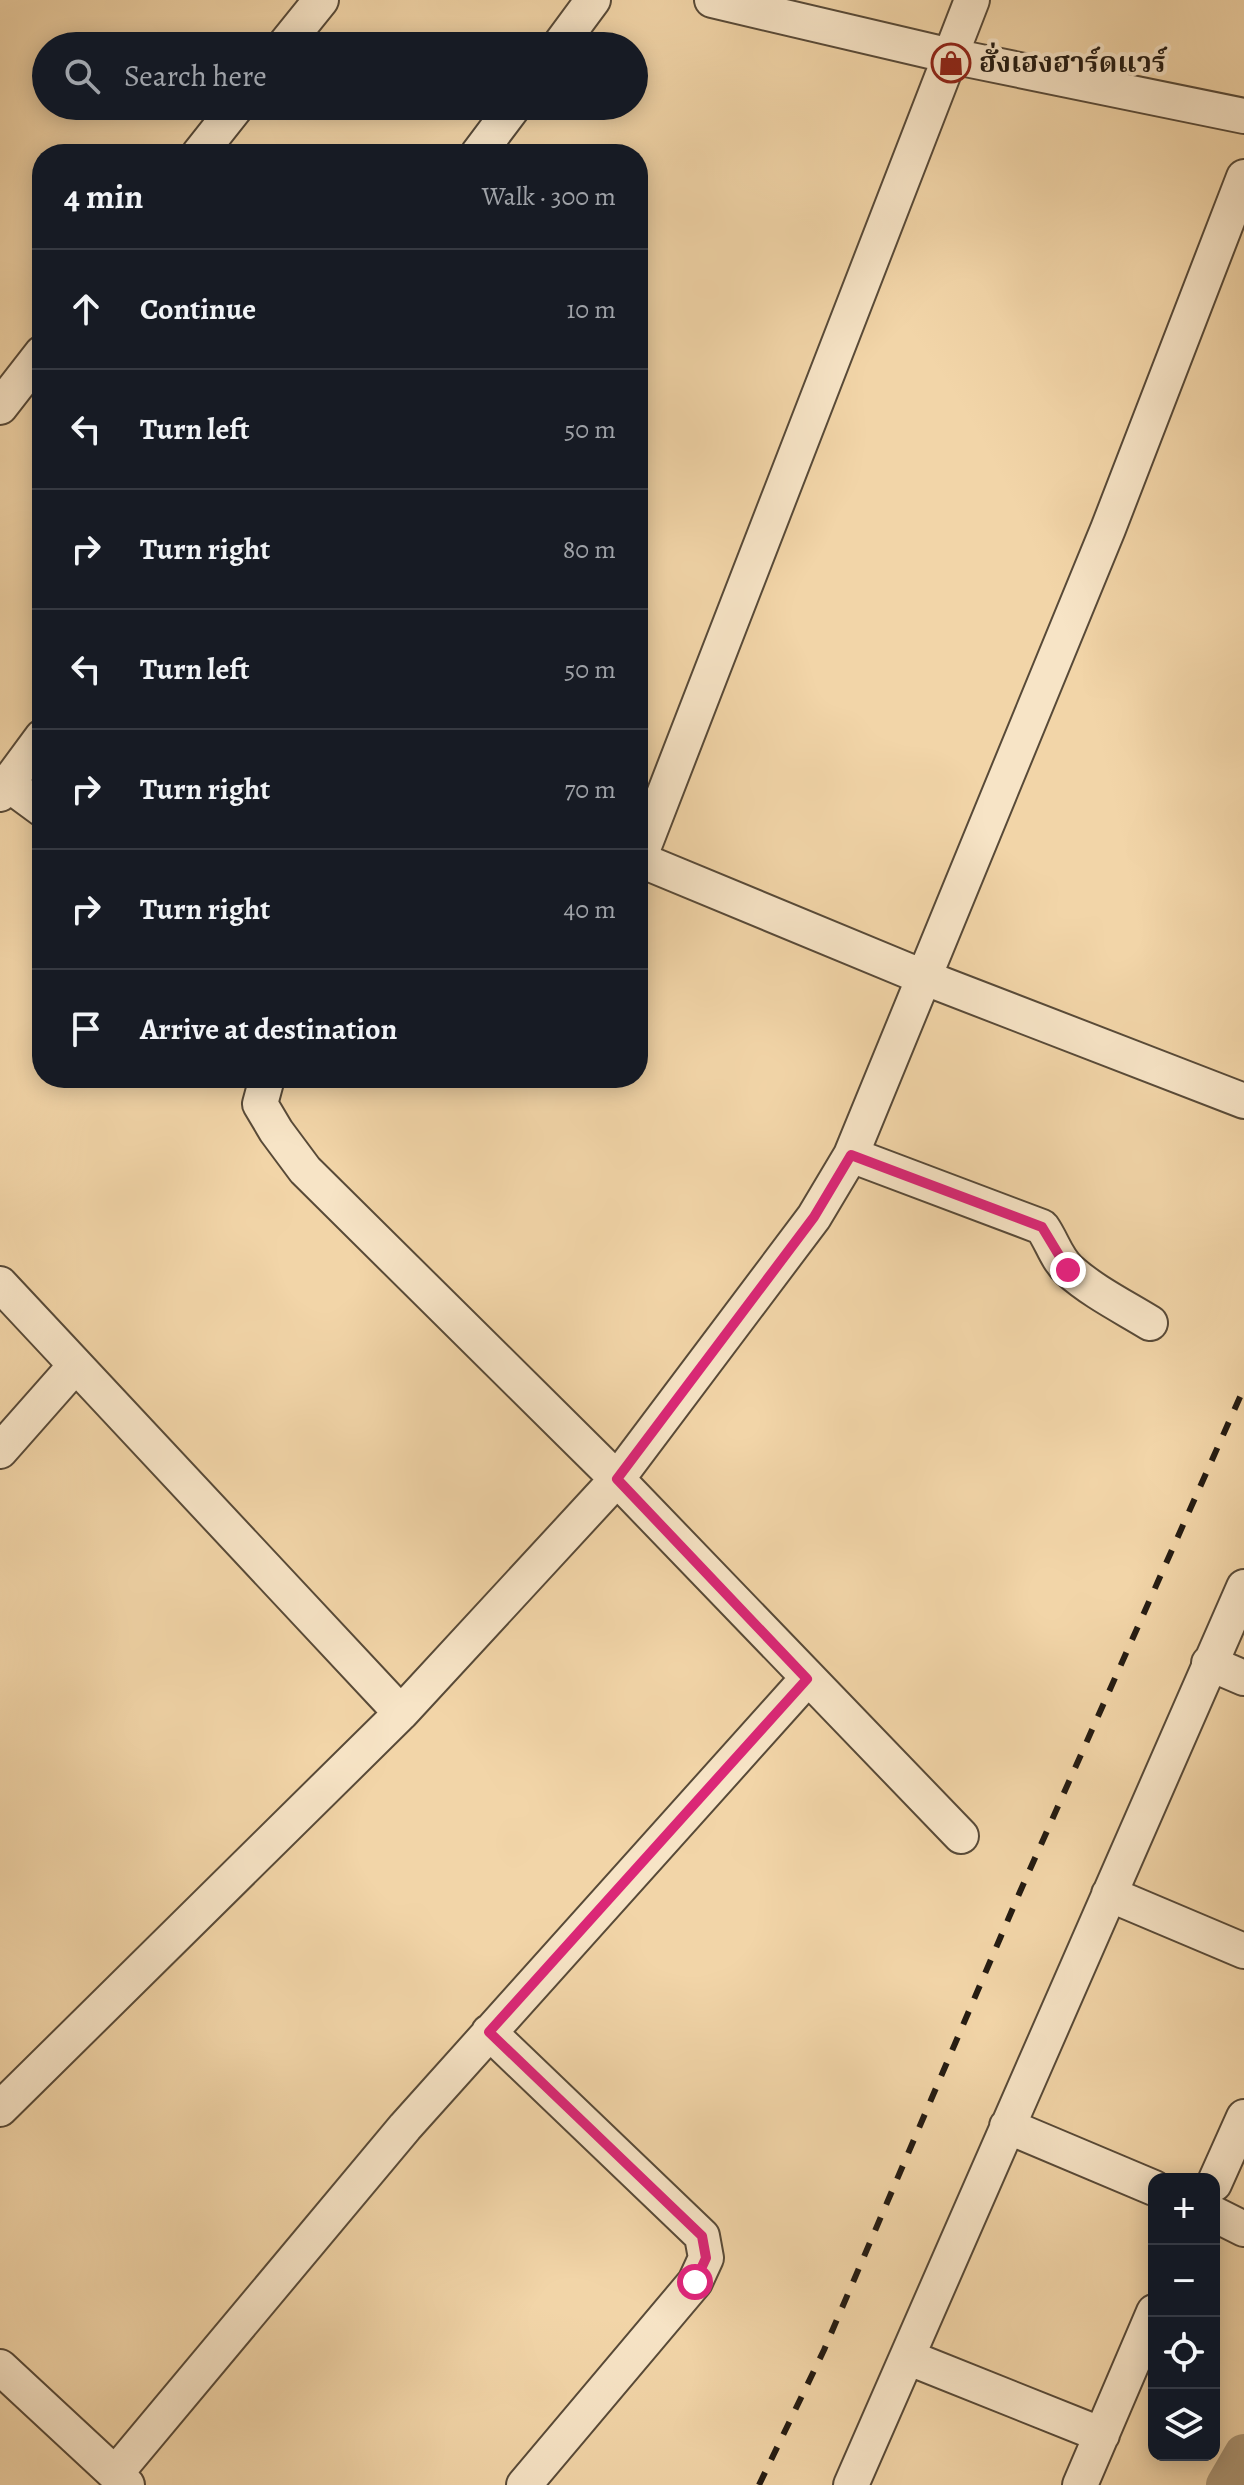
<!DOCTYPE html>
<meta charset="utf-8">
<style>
body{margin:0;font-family:Alegreya,"Noto Serif Thai",serif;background:#20242c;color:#f1f3f6}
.controls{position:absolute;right:24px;bottom:24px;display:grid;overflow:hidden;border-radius:16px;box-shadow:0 4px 20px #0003}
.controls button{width:72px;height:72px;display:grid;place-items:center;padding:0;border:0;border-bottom:2px solid #363941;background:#171b24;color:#f1f3f6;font:40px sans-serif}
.stop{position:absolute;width:24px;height:24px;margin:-18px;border:6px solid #db2777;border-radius:50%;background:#fff}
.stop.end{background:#db2777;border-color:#fff;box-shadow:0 2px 8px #0008}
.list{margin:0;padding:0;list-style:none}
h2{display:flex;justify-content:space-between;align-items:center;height:104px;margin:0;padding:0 32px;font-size:34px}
h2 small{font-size:26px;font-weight:400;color:#9ea1a6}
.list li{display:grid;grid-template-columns:52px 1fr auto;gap:24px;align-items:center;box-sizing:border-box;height:120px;padding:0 32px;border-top:2px solid #363941}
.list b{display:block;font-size:30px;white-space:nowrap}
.list em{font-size:26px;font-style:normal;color:#9ea1a6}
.icon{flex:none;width:44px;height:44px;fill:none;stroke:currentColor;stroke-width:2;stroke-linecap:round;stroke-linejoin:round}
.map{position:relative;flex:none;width:1244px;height:2485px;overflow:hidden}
.search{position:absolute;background:#171b24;box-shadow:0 4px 20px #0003;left:32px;top:32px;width:616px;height:88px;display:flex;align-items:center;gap:20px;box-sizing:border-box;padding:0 28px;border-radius:44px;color:#9ea1a6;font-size:30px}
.panel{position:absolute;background:#171b24;box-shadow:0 4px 20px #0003;left:32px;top:144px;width:616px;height:944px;border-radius:32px}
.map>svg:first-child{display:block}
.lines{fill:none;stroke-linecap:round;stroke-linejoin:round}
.canal{stroke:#ac9675;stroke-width:40}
.street-casing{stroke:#584a38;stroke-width:38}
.street{stroke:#f7e4c6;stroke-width:34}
.rail{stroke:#241b12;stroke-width:6;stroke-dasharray:14 14;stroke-linecap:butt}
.route{stroke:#db2777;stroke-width:10}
.labels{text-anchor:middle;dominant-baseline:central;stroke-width:8;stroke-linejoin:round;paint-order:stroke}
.poi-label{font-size:28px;font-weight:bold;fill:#241b12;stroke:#f7e4c6;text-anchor:start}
</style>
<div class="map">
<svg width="1244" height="2485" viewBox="0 0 1244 2485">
<rect width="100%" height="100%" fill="#f2d5a8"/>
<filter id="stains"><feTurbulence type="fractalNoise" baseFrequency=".0025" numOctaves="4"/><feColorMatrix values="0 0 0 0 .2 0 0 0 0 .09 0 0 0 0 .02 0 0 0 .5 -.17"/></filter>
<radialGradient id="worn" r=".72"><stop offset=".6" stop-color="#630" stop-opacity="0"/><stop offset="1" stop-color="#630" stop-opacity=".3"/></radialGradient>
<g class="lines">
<!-- canal -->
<path class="canal" d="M1226 2485 1244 2454"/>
<!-- street casing -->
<g class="street-casing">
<path id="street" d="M712 0 951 56 1244 116
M284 46 321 0
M559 46 593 0
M199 154 237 106
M478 154 514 106
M0 407 42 353
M8 784 42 809
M0 794 42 737
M638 859 923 977 1244 1101
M639 859 972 0
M267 1078 260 1104 276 1131 305 1170 617 1479 961 1836
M851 1155 1042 1227C1052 1241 1056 1258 1069 1270 1092 1291 1124 1307 1150 1323
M0 1284 401 1713
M0 1451 75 1366
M1209 1663 1244 1678
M1109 1894 1244 1951
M489 2032 702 2236 706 2258 695 2282 524 2485
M0 2109 401 1713 617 1479 814 1217 851 1155 1108 529 1244 177
M1007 2126 1154 2188
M1214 2184 1244 2117
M1214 2214 1244 2229
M907 2357 1102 2435
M0 2367 127 2485
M115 2474 405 2127 807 1679
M851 2485 1244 1587
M1080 2485 1154 2312"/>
</g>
<!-- street -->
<use href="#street" class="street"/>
<!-- rail -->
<path class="rail" d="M759 2485 824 2350 1019 1894 1244 1388"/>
</g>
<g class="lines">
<!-- route -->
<path class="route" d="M695 2282 706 2258 702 2236 489 2032 807 1679 617 1479 814 1217 851 1155 1042 1227 1068 1270"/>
</g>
<!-- icons -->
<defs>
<g id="shop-ring" transform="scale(2)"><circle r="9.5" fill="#f7e4c6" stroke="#8f2418" stroke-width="1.5"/><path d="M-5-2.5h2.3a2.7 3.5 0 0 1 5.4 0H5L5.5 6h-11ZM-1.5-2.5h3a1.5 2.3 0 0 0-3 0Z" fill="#8f2418"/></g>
</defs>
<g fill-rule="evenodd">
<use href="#shop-ring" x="951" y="63"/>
</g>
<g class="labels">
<!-- poi labels -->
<g class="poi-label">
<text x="979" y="63">ฮั่งเฮงฮาร์ดแวร์</text>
</g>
</g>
<rect width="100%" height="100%" filter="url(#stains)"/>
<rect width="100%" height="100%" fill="url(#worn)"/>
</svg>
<div class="controls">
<button>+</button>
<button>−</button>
<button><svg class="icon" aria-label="locate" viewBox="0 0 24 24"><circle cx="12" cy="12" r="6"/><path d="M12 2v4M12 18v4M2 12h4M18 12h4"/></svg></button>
<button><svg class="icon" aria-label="layers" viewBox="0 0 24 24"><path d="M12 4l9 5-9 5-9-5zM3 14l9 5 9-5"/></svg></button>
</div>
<div class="stop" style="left:695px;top:2282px"></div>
<div class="stop end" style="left:1068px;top:1270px"></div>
<div class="search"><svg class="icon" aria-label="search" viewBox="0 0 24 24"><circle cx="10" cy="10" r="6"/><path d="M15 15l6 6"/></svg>Search here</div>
<section class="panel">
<h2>4 min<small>Walk · 300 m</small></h2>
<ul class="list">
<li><svg class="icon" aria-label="ahead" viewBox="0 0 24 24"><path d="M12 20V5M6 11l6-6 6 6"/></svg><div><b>Continue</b></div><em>10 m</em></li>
<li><svg class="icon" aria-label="left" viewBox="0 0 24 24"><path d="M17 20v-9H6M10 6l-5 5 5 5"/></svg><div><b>Turn left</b></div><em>50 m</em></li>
<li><svg class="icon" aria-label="right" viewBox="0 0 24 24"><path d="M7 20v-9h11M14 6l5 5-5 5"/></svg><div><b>Turn right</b></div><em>80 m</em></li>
<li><svg class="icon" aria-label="left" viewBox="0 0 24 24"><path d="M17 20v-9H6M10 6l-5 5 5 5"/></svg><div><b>Turn left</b></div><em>50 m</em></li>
<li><svg class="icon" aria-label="right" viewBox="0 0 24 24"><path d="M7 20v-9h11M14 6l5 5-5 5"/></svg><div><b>Turn right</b></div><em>70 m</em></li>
<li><svg class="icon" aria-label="right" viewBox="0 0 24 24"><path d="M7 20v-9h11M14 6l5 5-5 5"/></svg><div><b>Turn right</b></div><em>40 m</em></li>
<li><svg class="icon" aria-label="arrive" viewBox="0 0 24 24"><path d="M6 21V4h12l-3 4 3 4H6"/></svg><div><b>Arrive at destination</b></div></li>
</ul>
</section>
</div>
